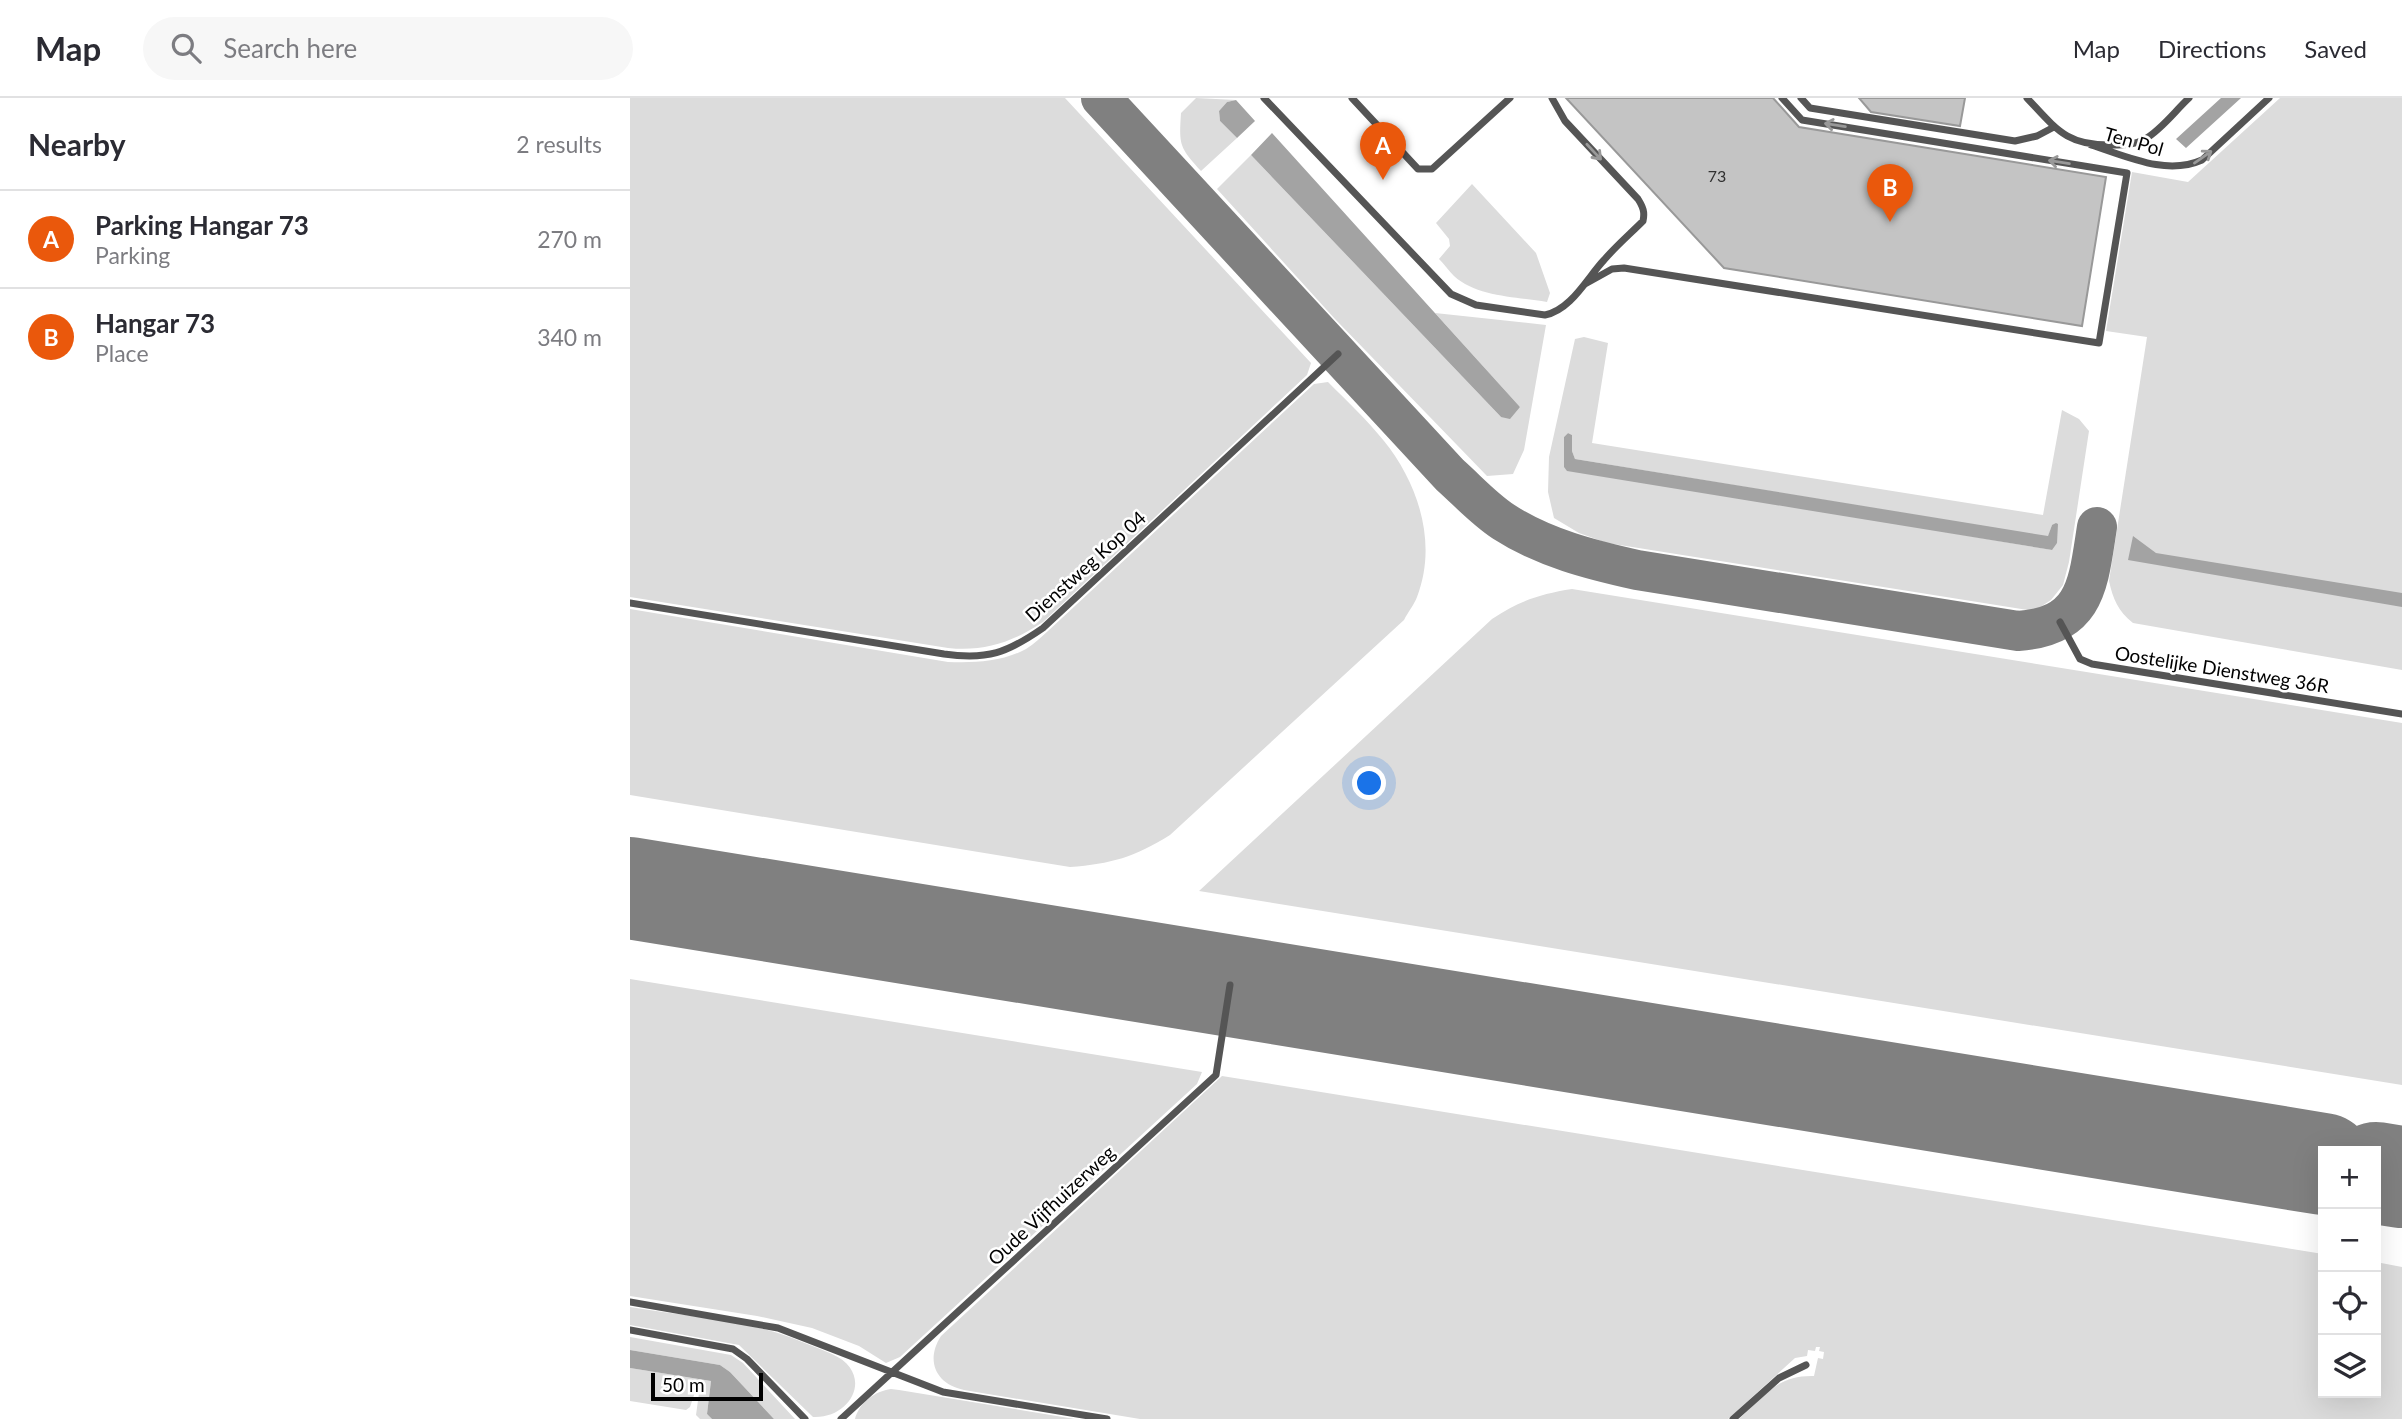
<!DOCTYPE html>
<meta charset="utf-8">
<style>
body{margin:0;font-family:Lato,sans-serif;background:#f7f7f7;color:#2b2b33}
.controls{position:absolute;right:21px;bottom:21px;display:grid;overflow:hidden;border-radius:0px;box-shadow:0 7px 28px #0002}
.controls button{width:63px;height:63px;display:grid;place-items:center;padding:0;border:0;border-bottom:2px solid #e1e1e2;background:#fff;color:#2b2b33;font:35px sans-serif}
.scale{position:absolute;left:21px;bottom:18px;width:112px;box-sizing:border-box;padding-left:7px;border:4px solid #000;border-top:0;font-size:19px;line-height:24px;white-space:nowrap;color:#000;-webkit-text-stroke:5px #fff;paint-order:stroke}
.you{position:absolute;left:740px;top:686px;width:24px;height:24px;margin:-18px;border:5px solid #fff;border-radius:50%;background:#1a73e8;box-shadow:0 0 0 10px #1a73e833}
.badge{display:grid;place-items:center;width:46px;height:46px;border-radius:50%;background:#ea580c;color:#fff;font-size:23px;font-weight:700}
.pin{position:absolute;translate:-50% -58px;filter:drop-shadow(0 2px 4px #0008)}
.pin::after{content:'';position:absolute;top:37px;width:24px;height:21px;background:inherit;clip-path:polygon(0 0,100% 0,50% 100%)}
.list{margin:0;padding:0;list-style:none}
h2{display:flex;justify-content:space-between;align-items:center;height:91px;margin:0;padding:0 28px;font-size:30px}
h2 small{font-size:23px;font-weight:400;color:#7c7c81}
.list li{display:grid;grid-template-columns:46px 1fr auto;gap:21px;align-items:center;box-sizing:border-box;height:98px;padding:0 28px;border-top:2px solid #e1e1e2}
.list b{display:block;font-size:26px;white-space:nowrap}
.list p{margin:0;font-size:23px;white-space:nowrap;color:#7c7c81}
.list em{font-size:23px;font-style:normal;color:#7c7c81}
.icon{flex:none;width:38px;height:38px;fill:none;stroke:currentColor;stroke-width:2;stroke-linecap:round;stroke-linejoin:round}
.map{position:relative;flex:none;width:1772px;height:1321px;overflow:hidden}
header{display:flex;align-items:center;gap:42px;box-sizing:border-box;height:98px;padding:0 35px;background:#fff;border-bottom:2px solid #e1e1e2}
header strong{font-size:33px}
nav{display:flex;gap:38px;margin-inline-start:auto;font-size:24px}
.search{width:490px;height:63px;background:#f7f7f7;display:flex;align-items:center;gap:18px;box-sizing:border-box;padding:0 24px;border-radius:38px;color:#7c7c81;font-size:26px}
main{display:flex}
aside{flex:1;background:#fff}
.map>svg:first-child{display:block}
.green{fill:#dcdcdc;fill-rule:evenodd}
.water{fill:#a3a3a3}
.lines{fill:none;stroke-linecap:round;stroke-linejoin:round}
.taxiway{stroke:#808080;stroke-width:40}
.runway{stroke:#808080;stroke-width:102}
.building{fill:#c4c4c4;stroke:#999;stroke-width:2}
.lane{stroke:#555;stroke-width:7}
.oneway{stroke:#999}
.labels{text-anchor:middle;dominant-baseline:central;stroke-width:5;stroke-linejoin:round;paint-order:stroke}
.number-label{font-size:16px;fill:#313131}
.street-label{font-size:19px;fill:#000;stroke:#fff}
</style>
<header>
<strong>Map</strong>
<div class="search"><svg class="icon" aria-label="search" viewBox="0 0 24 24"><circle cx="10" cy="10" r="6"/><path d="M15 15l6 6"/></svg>Search here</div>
<nav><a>Map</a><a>Directions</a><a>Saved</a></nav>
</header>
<main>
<aside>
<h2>Nearby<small>2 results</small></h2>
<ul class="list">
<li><span class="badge">A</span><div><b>Parking Hangar 73</b><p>Parking</p></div><em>270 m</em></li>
<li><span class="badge">B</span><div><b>Hangar 73</b><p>Place</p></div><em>340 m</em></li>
</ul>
</aside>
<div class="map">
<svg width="1772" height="1321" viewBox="0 0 1772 1321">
<rect width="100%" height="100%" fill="#fff"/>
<!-- green -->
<path class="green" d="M0 0H435L681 265 677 277 413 524C383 544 354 554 318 550L0 499Z
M566 0 606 2 597 4 589 13 590 23 607 40 571 73C549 49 549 47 551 15Z
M1650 0H1772V572L1503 525C1488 513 1483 501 1479 483L1517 239 1476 233 1502 74 1558 84Z
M621 57 871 319 890 309 805 215 916 227 894 352 883 376 857 378 705 221 587 91Z
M842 86 906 155 920 195 917 204C888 199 847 199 824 178 819 173 814 166 809 161L820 148 819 141 806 125Z
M954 239 978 245 962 345 1413 417 1432 312 1449 321 1459 333 1439 464 1433 487 1421 502 1404 513 977 445 949 435 924 420 918 394 919 359 945 241ZM938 335 942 337V353L945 361 1418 439 1422 427V452L934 369V339Z
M698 284C717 303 737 322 754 343 788 385 808 445 787 499 784 507 778 514 774 522L540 737C505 759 481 766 440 769L0 697V511L318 564C344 565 372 564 396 551 404 546 411 539 418 533L684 286Z
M942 491 1772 625V987L569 793 862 521C889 503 910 496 942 491Z
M0 881 572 974 567 986 270 1259 256 1265 229 1248 182 1230 127 1218 0 1198Z
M592 978 1693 1156V1295H1746V1164L1772 1169V1321H1109C1134 1298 1147 1277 1184 1278L1188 1260 1193 1261 1194 1254 1189 1253 1190 1249H1186L1185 1253 1178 1252 1177 1258 1165 1260 1098 1321H510L334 1292C306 1286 295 1263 311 1238Z
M0 1209C47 1217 103 1221 148 1235 166 1241 185 1249 202 1256 245 1275 222 1321 183 1319L109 1247 0 1227Z
M0 1239 101 1257 113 1265 165 1321H144L100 1274 90 1267 0 1252Z
M0 1270 81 1283 77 1316 82 1321H70L66 1317 69 1295 65 1294 60 1309 56 1312 0 1303Z
M261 1291 269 1292 445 1321H225C229 1305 245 1293 261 1291Z"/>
<!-- water -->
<path class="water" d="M1591 0H1611L1556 50 1546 41Z
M606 2 625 23 607 40 590 23 589 13 597 4Z
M642 35 890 309 880 321 871 319 621 57Z
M938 335 942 337V353L945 361 1418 438 1422 427 1426 425 1428 426 1427 445 1422 452 937 373 934 369V339Z
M1503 438 1526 455 1772 495V509L1498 462Z
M0 1252 90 1267 100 1274 144 1321H82L77 1316 81 1283 0 1270Z"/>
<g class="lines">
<!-- taxiway -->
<path class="taxiway" d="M471 0 820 377C838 393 854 411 874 424 914 450 962 462 1007 472L1388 533C1457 528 1458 486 1467 429"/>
<!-- runway -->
<path class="runway" d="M0 790 1693 1066
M1746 1075 1772 1079"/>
</g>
<!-- building -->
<path class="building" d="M936 0H1143L1169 29 1476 79 1452 228 1094 170Z
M1229 0H1335L1330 28 1241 14Z"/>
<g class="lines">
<!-- lane -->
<path class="lane" d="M634 0 821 196 846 207 915 217C941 212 957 180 974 162 986 148 1000 136 1013 123 1015 114 1013 109 1008 101L935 23 922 0
M722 0 788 71H802L880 0
M1171 0 1180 10 1385 43 1407 38 1424 29
M1397 0C1427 32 1437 48 1483 47 1495 47 1504 47 1515 41 1531 32 1545 13 1559 0
M1461 47C1496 58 1536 78 1572 62L1639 0
M955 186 982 171 994 170 1469 245 1497 75 1172 22 1152 0
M0 505 314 556C358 562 377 555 413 530L708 256
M1430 524 1450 561 1462 566 1772 616
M0 1204 148 1230 313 1294 477 1321
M0 1232 103 1251 117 1261 175 1321
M211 1321 586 977 600 887
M1103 1321 1149 1280 1176 1267"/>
</g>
<!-- one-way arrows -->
<defs><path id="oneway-shaft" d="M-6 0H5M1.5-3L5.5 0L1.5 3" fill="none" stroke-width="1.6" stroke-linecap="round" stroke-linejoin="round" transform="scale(1.75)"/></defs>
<g class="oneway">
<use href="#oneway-shaft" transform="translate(1205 27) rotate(-171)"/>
<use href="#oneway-shaft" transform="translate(964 54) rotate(47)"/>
<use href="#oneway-shaft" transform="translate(1573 59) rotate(-35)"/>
<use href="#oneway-shaft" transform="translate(1429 64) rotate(-171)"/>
</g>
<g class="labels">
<!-- number labels -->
<g class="number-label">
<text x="1087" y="77">73</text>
</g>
<!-- street labels -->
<g class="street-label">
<text transform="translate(1504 43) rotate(16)">Ten Pol</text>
<text transform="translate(455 468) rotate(-42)">Dienstweg Kop 04</text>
<text transform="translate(1592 571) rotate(9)">Oostelijke Dienstweg 36R</text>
<text transform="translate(421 1107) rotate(-43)">Oude Vijfhuizerweg</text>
</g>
</g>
</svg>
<div class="controls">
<button>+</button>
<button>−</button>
<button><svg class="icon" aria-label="locate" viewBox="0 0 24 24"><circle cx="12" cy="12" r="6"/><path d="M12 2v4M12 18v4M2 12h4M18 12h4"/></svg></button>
<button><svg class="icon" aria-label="layers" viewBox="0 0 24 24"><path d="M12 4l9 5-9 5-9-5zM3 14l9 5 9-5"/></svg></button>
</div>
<div class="scale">50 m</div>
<div class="you"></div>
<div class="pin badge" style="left:753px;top:82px">A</div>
<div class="pin badge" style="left:1260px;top:124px">B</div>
</div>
</main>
